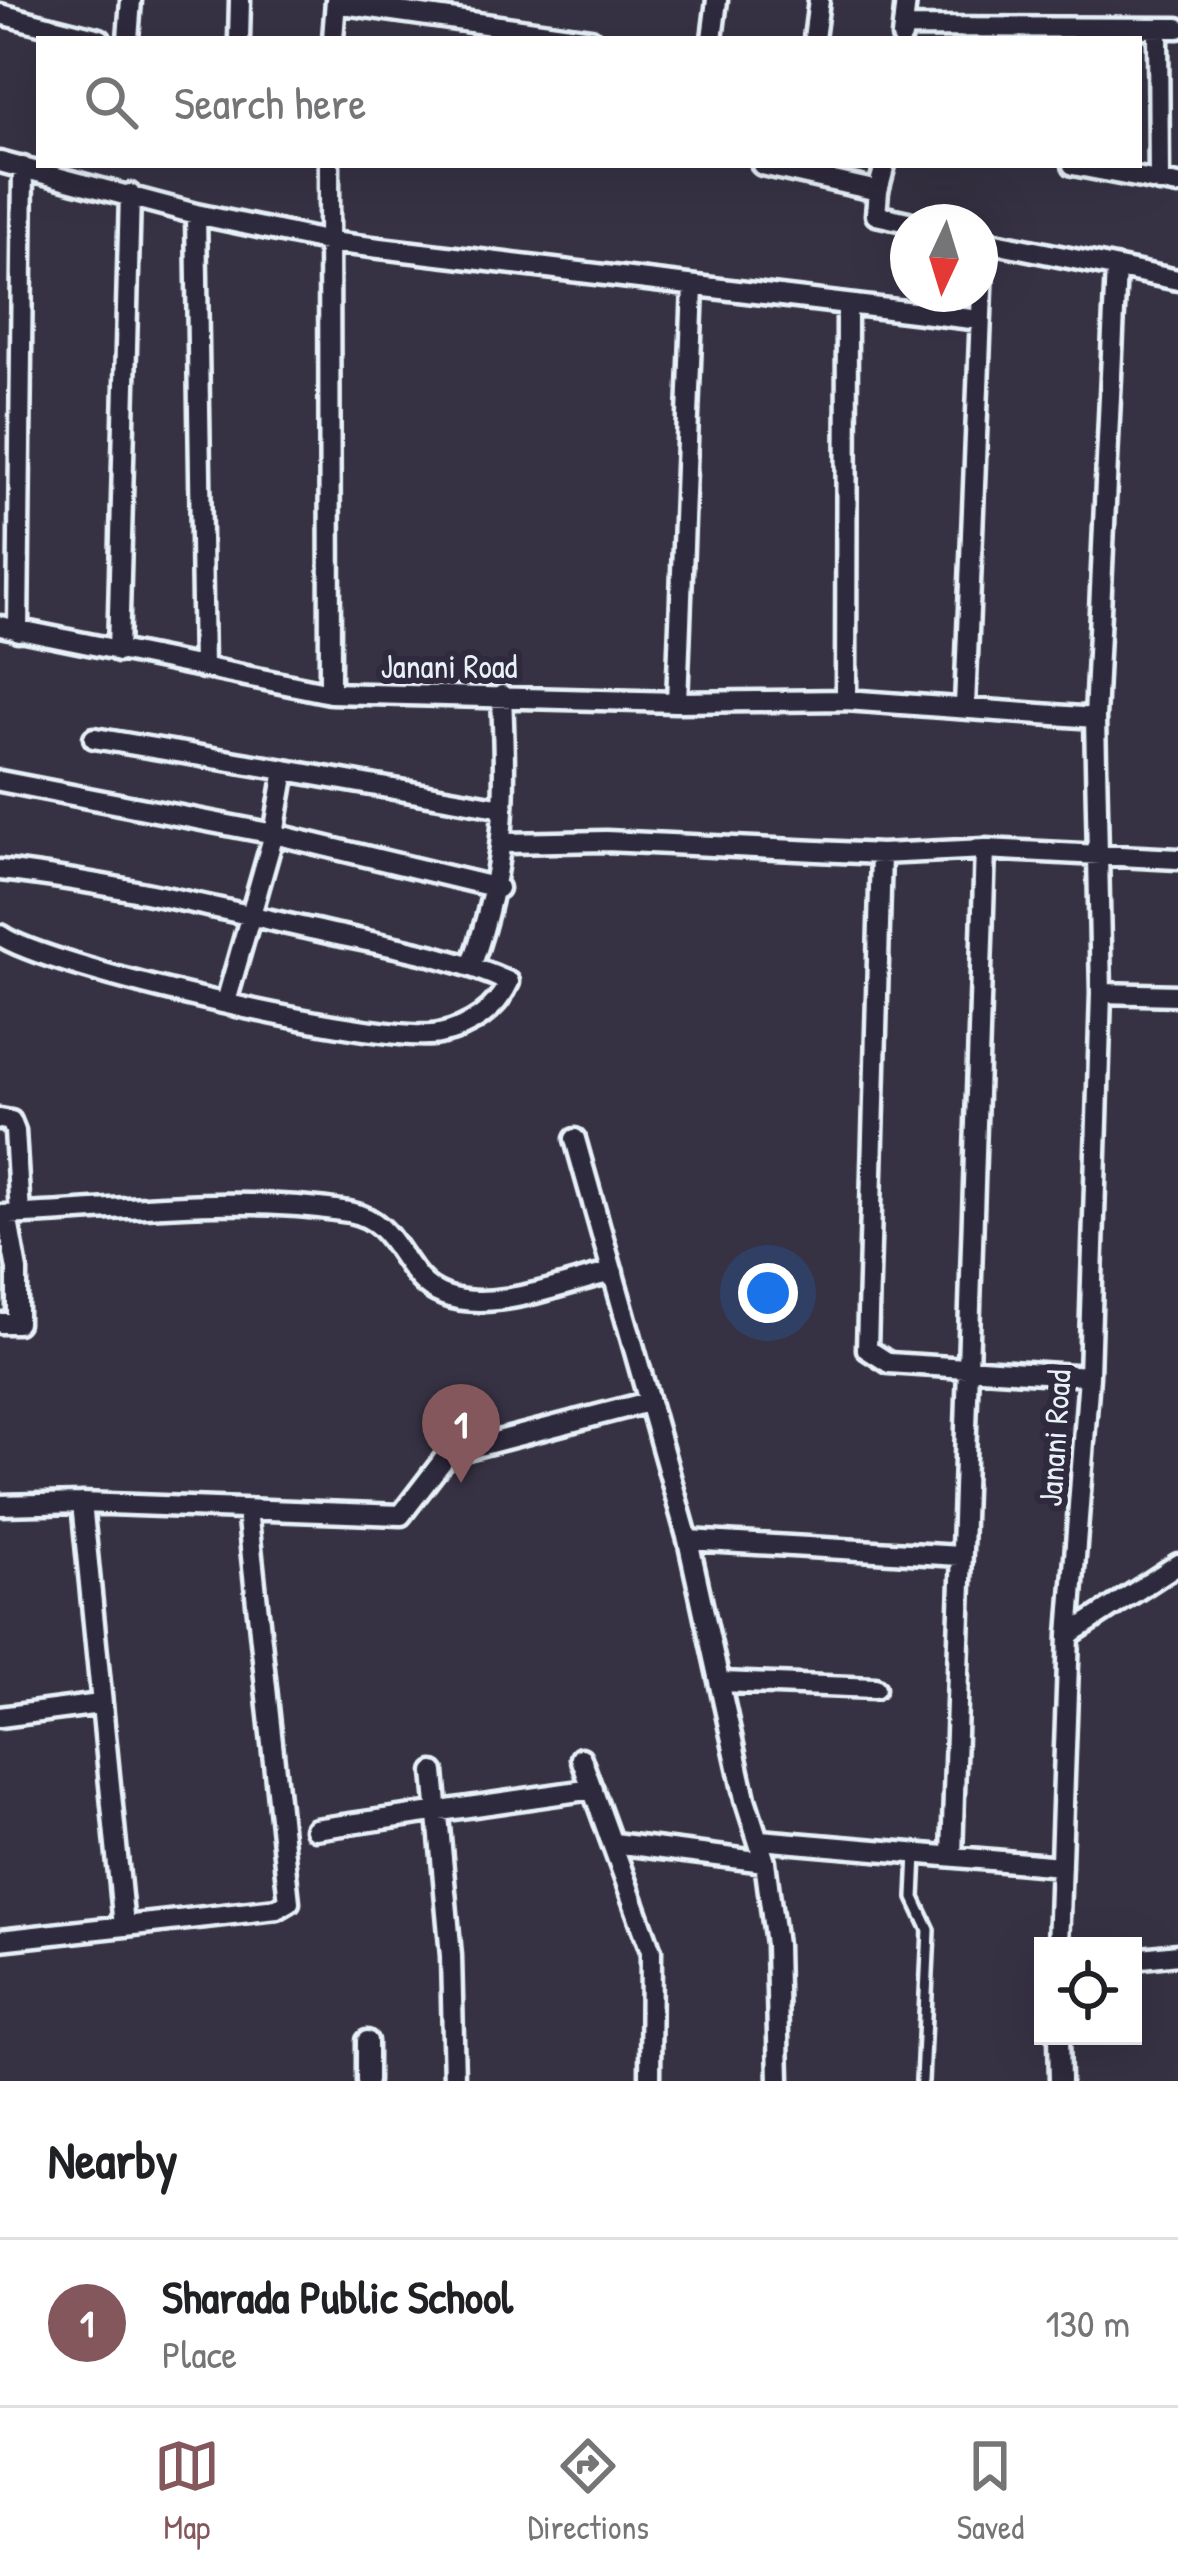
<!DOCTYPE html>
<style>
body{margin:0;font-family:"Patrick Hand",sans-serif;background:#f2f2f2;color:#202124}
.controls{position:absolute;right:36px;bottom:36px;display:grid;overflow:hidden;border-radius:0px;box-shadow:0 12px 48px #0002}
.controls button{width:108px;height:108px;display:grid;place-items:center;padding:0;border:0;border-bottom:3px solid #e0e0e0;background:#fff;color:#202124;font:60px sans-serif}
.compass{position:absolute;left:890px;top:204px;width:108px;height:108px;border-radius:50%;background:#fff;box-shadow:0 12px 48px #0002;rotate:184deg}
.you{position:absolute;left:768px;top:1293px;width:42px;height:42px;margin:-30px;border:9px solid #fff;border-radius:50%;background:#1a73e8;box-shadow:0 0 0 18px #1a73e833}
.badge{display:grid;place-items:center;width:78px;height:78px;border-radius:50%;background:#84575d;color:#fff;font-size:39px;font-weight:700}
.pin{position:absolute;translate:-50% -99px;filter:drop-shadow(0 3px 6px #0008)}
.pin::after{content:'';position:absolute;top:63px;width:42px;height:36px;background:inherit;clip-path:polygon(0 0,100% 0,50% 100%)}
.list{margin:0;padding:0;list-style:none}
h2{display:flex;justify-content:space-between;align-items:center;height:156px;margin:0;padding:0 48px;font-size:51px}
h2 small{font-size:39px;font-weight:400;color:#757577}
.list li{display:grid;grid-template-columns:78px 1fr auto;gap:36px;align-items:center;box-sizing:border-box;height:168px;padding:0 48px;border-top:3px solid #e0e0e0}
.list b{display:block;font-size:45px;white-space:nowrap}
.list p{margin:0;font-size:39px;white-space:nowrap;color:#757577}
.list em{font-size:39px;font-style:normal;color:#757577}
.icon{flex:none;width:66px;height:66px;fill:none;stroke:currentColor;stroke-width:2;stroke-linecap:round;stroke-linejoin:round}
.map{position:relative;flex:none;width:1178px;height:2081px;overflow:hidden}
.search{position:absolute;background:#fff;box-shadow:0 12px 48px #0002;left:36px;right:36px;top:36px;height:132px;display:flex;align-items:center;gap:30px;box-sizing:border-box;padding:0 42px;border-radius:0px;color:#757577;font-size:45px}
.sheet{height:324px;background:#fff}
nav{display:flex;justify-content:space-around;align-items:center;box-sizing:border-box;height:168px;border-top:3px solid #e0e0e0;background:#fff;font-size:33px;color:#757577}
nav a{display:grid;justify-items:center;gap:6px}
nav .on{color:#84575d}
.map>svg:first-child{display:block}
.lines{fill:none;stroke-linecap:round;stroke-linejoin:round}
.service-casing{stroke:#e8f1f8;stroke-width:18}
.minor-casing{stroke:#e8f1f8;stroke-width:27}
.service{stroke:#2f2a3d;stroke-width:9}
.minor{stroke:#2f2a3d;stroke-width:18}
.labels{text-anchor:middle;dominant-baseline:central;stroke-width:12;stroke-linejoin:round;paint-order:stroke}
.street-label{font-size:33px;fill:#e8f1f8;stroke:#2f2a3d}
</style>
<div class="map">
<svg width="1178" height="2081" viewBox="0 0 1178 2081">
<rect width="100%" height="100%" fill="#363244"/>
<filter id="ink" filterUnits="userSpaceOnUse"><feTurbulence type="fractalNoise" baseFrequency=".00833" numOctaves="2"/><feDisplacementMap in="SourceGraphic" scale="24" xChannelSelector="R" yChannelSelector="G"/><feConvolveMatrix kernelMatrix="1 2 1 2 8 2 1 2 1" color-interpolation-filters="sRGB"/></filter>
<g filter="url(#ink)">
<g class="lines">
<!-- service casing -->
<g class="service-casing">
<path id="service" d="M916 1853 914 1898 929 1930 922 2081"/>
</g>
<!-- minor casing -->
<g class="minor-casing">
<path id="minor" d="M336 3 591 39
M0 14 100 39
M903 27 1178 28
M1158 29 1159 182
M902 37 906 0
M128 39 131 0
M239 39 240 0
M333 39 336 0
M712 39 717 0
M814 39 819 0
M0 162 196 214 330 242 980 320
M329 165 330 693
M762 165 878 191 876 215 908 222
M1073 165 1178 185
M878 191 885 165
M196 214 203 668
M980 240 1178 280
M0 626 330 693 677 702 846 700 1095 718
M18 631 23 167
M118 652 130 194
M846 700 847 304
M677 702 693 286
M965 706 984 241
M94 738 285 770
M0 781 274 834 498 888
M505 843 606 841 881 854 985 849 1178 859
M881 854 867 1349 889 1363 1089 1376
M0 870C110 882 216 908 324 932 387 946 451 955 509 982 496 1010 470 1028 439 1034 384 1046 45 968 0 935
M472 964C507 866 506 797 502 695
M1101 993 1178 995
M226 1002 274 834 285 770 503 808
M0 1119 11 1121 15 1131 20 1214
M575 1139 688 1540 745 1799 765 1862 776 1945 779 2081
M0 1215C115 1212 234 1193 349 1212 390 1220 395 1252 420 1279 463 1327 561 1283 613 1272
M0 1323H17V1270L7 1215
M82 1503 124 1926
M0 1505 82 1503 401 1515 448 1454 648 1402
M688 1540 960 1556
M1069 1635 1178 1564
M722 1682 875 1688
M0 1717 100 1704
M581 1758 651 1951 650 2081
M434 1772 451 1956 454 2081
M315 1829 593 1789
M760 1840 1061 1866
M614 1843 765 1862
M952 1855 985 849
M0 1940 277 1909 289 1902 247 1510
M1058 1946 1069 1635 1089 1376 1101 993 1095 718 1116 268
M1133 1959 1178 1954
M1059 2036 1060 2081
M367 2041V2081"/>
</g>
<!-- service -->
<use href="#service" class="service"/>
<!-- minor -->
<use href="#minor" class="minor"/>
</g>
</g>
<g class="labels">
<!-- street labels -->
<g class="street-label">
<text x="449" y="666">Janani Road</text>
<text transform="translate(1054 1438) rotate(-86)">Janani Road</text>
</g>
</g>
</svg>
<div class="controls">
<button><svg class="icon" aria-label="locate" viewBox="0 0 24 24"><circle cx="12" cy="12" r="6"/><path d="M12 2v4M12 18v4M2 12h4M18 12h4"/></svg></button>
</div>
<svg class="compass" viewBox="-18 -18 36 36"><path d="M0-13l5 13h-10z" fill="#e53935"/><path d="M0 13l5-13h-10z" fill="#757577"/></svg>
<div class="you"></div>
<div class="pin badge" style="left:461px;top:1483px">1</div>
<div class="search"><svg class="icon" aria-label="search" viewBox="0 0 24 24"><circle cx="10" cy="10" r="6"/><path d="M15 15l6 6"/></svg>Search here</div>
</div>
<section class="sheet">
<h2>Nearby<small></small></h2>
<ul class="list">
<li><span class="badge">1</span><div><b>Sharada Public School</b><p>Place</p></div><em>130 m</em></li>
</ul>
</section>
<nav>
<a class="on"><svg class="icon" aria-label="map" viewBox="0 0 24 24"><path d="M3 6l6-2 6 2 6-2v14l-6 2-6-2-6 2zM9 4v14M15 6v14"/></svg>Map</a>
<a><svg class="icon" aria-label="directions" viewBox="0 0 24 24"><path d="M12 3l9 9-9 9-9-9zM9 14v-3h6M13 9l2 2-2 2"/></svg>Directions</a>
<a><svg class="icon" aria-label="saved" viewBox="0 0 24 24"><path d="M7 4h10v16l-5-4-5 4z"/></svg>Saved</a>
</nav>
